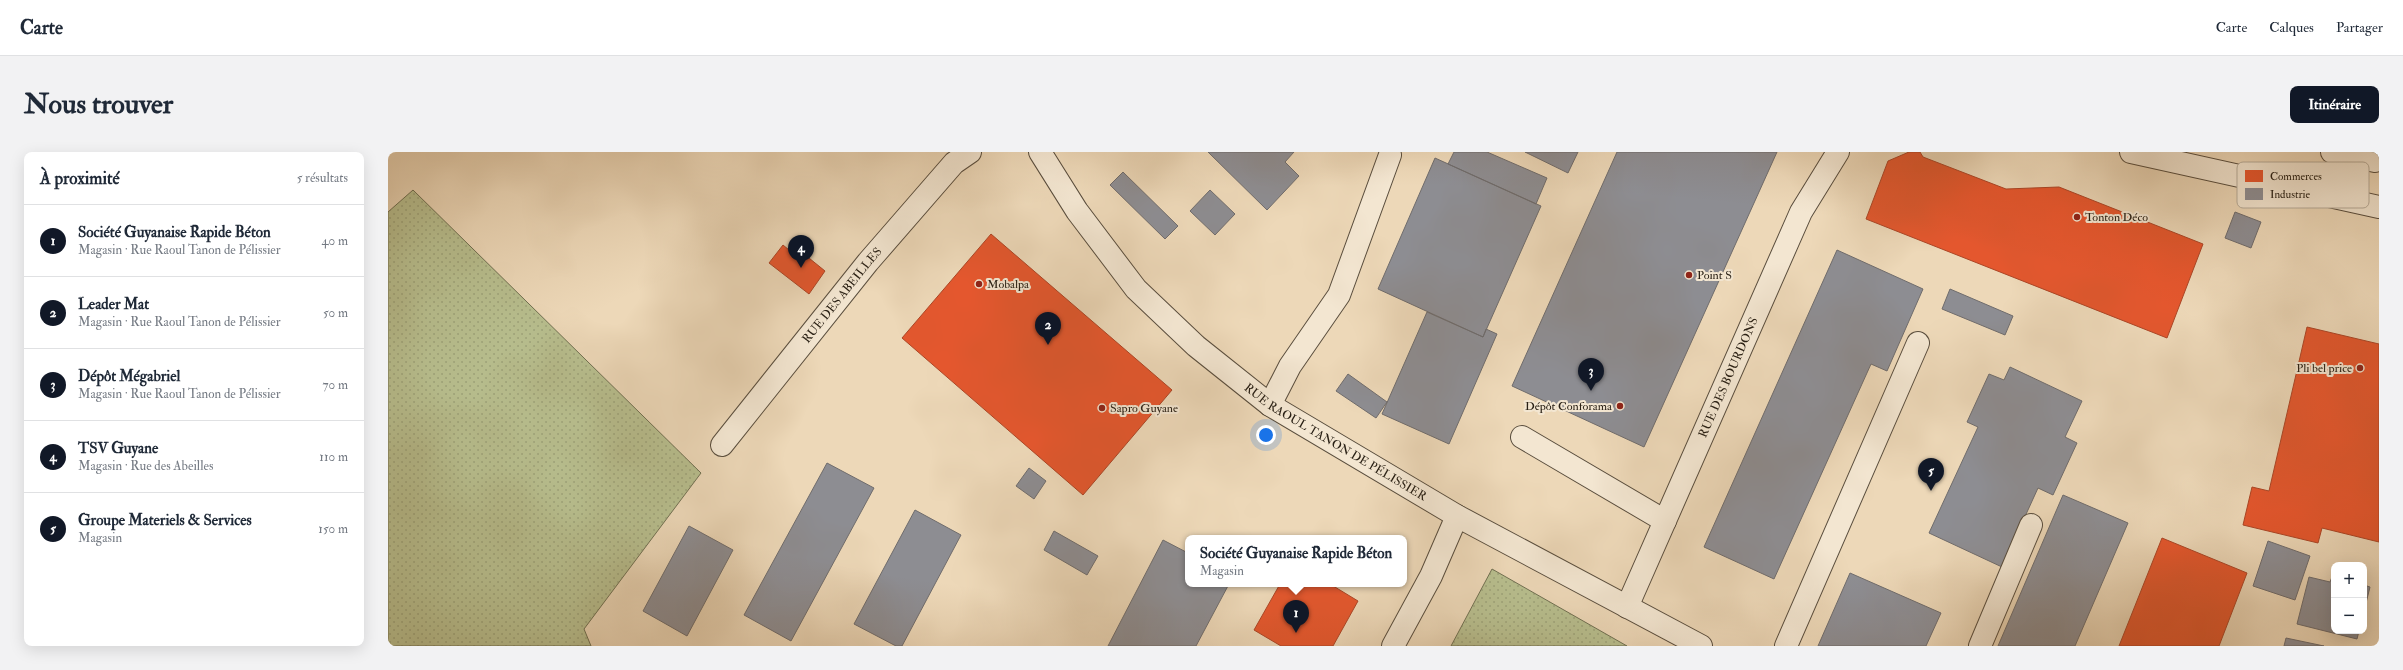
<!DOCTYPE html>
<html lang="fr">
<meta charset="utf-8">
<style>
body{margin:0;font-family:"IM FELL Double Pica",serif;background:#f2f2f3;color:#1f2937}
.controls{position:absolute;right:12px;bottom:12px;display:grid;overflow:hidden;border-radius:8px;box-shadow:0 4px 16px #0002}
.controls button{width:36px;height:36px;display:grid;place-items:center;padding:0;border:0;border-bottom:1px solid #e0e1e3;background:#fff;color:#1f2937;font:20px sans-serif}
.you{position:absolute;left:878px;top:283px;width:14px;height:14px;margin:-10px;border:3px solid #fff;border-radius:50%;background:#1a73e8;box-shadow:0 0 0 6px #1a73e833}
.badge{display:grid;place-items:center;width:26px;height:26px;border-radius:50%;background:#111827;color:#fff;font-size:13px;font-weight:700}
.pin{position:absolute;translate:-50% -33px;filter:drop-shadow(0 1px 2px #0008)}
.pin::after{content:'';position:absolute;top:21px;width:14px;height:12px;background:inherit;clip-path:polygon(0 0,100% 0,50% 100%)}
.popup{position:absolute;left:797px;top:383px;width:222px;height:52px;box-sizing:border-box;display:grid;place-content:center;border-radius:8px;background:#fff;filter:drop-shadow(0 1px 3px #0005);font-size:13px;white-space:nowrap;color:#747a83}
.popup b{font-size:15px;color:#1f2937}
.popup::after{content:'';position:absolute;left:50%;top:100%;margin-left:-8px;border:8px solid transparent;border-top-color:#fff}
.list{margin:0;padding:0;list-style:none}
h2{display:flex;justify-content:space-between;align-items:center;height:52px;margin:0;padding:0 16px;font-size:17px}
h2 small{font-size:13px;font-weight:400;color:#747a83}
.list li{display:grid;grid-template-columns:26px 1fr auto;gap:12px;align-items:center;box-sizing:border-box;height:72px;padding:0 16px;border-top:1px solid #e0e1e3}
.list b{display:block;font-size:15px;white-space:nowrap}
.list p{margin:0;font-size:13px;white-space:nowrap;color:#747a83}
.list em{font-size:13px;font-style:normal;color:#747a83}
.map{position:relative;flex:none;width:1991px;height:494px;overflow:hidden;border-radius:8px}
header{display:flex;align-items:center;gap:24px;box-sizing:border-box;height:56px;padding:0 20px;background:#fff;border-bottom:1px solid #e0e1e3}
header strong{font-size:19px}
nav{display:flex;gap:22px;margin-inline-start:auto;font-size:14px}
.intro{display:flex;align-items:center;justify-content:space-between;box-sizing:border-box;height:96px;padding:0 24px}
h1{margin:0;font-size:28px}
.button{padding:10px 18px;border-radius:8px;background:#111827;color:#fff;font-size:14px;font-weight:700}
main{display:flex;gap:24px;padding:0 24px}
aside{flex:1;background:#fff;border-radius:8px;box-shadow:0 4px 16px #0002}
.map>svg:first-child{display:block}
.grass{fill:url(#grass-dots);stroke:#707052}
.shops{fill:#e4572e;stroke:#ac4626}
.industry{fill:#8d8d92;stroke:#6f6c6c}
.lines{fill:none;stroke-linecap:round;stroke-linejoin:round}
.minor-casing{stroke:#5a4e3e;stroke-width:24}
.minor{stroke:#f3e6d1;stroke-width:22}
.poi-dot{fill:#8f2418;stroke:#f3e6d1;stroke-width:1.5}
.labels{text-anchor:middle;dominant-baseline:central;stroke-width:4;stroke-linejoin:round;paint-order:stroke}
.poi-label{font-size:12px;fill:#292015;stroke:#f3e6d1;text-anchor:start}
.street-label{font-size:12px;fill:#292015;stroke:#f3e6d1}
.key{fill:#f3e6d1;stroke:#b6ab99;stroke-width:1}
.key-label{font-size:11px;fill:#292015}
</style>
<header>
<strong>Carte</strong>
<nav><a>Carte</a><a>Calques</a><a>Partager</a></nav>
</header>
<div class="intro"><h1>Nous trouver</h1><a class="button">Itinéraire</a></div>
<main>
<aside>
<h2>À proximité<small>5 résultats</small></h2>
<ul class="list">
<li><span class="badge">1</span><div><b>Société Guyanaise Rapide Béton</b><p>Magasin · Rue Raoul Tanon de Pélissier</p></div><em>40 m</em></li>
<li><span class="badge">2</span><div><b>Leader Mat</b><p>Magasin · Rue Raoul Tanon de Pélissier</p></div><em>50 m</em></li>
<li><span class="badge">3</span><div><b>Dépôt Mégabriel</b><p>Magasin · Rue Raoul Tanon de Pélissier</p></div><em>70 m</em></li>
<li><span class="badge">4</span><div><b>TSV Guyane</b><p>Magasin · Rue des Abeilles</p></div><em>110 m</em></li>
<li><span class="badge">5</span><div><b>Groupe Materiels &amp; Services</b><p>Magasin</p></div><em>150 m</em></li>
</ul>
</aside>
<div class="map">
<svg width="1991" height="494" viewBox="0 0 1991 494">
<defs>
<pattern id="grass-dots" width="8" height="8" patternUnits="userSpaceOnUse"><rect width="8" height="8" fill="#b8bf8f"/><path d="M2 2h.1M6 6h.1" fill="none" stroke="#9ea47a" stroke-width="1.8" stroke-linecap="round"/></pattern>
</defs>
<rect width="100%" height="100%" fill="#edd8b8"/>
<filter id="stains"><feTurbulence type="fractalNoise" baseFrequency=".005" numOctaves="4"/><feColorMatrix values="0 0 0 0 .2 0 0 0 0 .09 0 0 0 0 .02 0 0 0 .5 -.17"/></filter>
<radialGradient id="worn" r=".72"><stop offset=".6" stop-color="#630" stop-opacity="0"/><stop offset="1" stop-color="#630" stop-opacity=".3"/></radialGradient>
<!-- grass -->
<path class="grass" d="M25 38 313 321 196 477 203 494H0V60Z
M1104 417 1239 494H1063Z"/>
<!-- shops -->
<path class="shops" d="M1521 0H1532L1535 5 1618 37 1671 35 1815 92 1779 186 1478 67 1500 9Z
M603 82 784 238 695 343 514 186Z
M395 93 412 107 416 102 437 119 421 142 381 111Z
M1919 175 1991 192V390L1934 376 1930 391 1855 373 1864 335 1881 339Z
M1774 386 1859 421 1831 494H1731Z
M892 432H942L970 449 945 494H893L866 478Z"/>
<!-- industry -->
<path class="industry" d="M820 0H906L897 10 911 24 879 58Z
M1066 0H1099L1159 26 1148 52 1060 12Z
M1137 0H1190L1180 21Z
M1229 0H1389L1256 295 1124 234Z
M1047 6 1153 54 1095 185 990 137Z
M735 20 790 74 777 87 722 33Z
M822 38 847 62 827 83 802 59Z
M1847 60 1873 70 1863 96 1837 86Z
M1449 98 1535 137 1499 219 1483 212 1386 427 1316 395Z
M1562 137 1625 164 1617 183 1554 157Z
M1039 160 1095 185 1098 177 1109 182 1061 292 994 262Z
M1622 215 1694 249 1677 285 1689 291 1665 343 1650 336 1614 415 1541 381 1590 275 1579 270 1601 222 1616 228Z
M960 222 999 250 988 266 948 239Z
M439 311 486 336 403 489 356 463Z
M641 316 658 329 646 347 628 334Z
M1675 343 1740 371 1687 494H1610Z
M527 358 573 383 514 494H508L466 472Z
M301 374 345 398 299 484 255 459Z
M666 379 710 404 699 423 656 398Z
M775 388 800 401V432H841L808 494H720Z
M1880 389 1922 404 1907 448 1865 434Z
M1462 421 1553 461 1538 494H1430Z
M1921 425 1942 430 1944 425 1946 426V479H1971L1969 487 1909 472Z
M1976 433 1982 435 1976 459Z
M1898 486 1936 494H1896Z"/>
<g class="lines">
<!-- minor casing -->
<g class="minor-casing">
<g id="minor">
<path id="s1" d="M652 0 689 59 748 137 808 194 882 253 1069 364 1313 494"/>
<path d="M1743 0 1991 55"/>
<path d="M1944 0 1987 9"/>
<path d="M882 253 902 214 951 143 1002 3"/>
<path d="M1134 285 1277 369"/>
<path id="s2" d="M334 293 480 110 566 11 582 0"/>
<path id="s3" d="M1239 455 1413 60 1450 0"/>
<path d="M1005 494 1043 424 1069 364"/>
<path d="M1398 494 1530 191"/>
<path d="M1592 494 1643 373"/>
</g>
</g>
<!-- minor -->
<use href="#minor" class="minor"/>
</g>
<!-- markers -->
<g class="poi-dot">
<circle cx="1689" cy="65" r="4"/>
<circle cx="1301" cy="123" r="4"/>
<circle cx="591" cy="132" r="4"/>
<circle cx="1972" cy="216" r="4"/>
<circle cx="1232" cy="254" r="4"/>
<circle cx="714" cy="256" r="4"/>
</g>
<g class="labels">
<!-- poi labels -->
<g class="poi-label">
<text x="1697" y="65">Tonton Déco</text>
<text x="1309" y="123">Point S</text>
<text x="599" y="132">Mobalpa</text>
<text x="1964" y="216" text-anchor="end">Pli bel price</text>
<text x="1224" y="254" text-anchor="end">Dépôt Conforama</text>
<text x="722" y="256">Sapro Guyane</text>
</g>
<!-- street labels -->
<g class="street-label">
<text stroke="none"><textPath href="#s2" startOffset="192">RUE DES ABEILLES</textPath></text>
<text stroke="none"><textPath href="#s3" startOffset="251">RUE DES BOURDONS</textPath></text>
<text stroke="none"><textPath href="#s1" startOffset="420">RUE RAOUL TANON DE PÉLISSIER</textPath></text>
</g>
</g>
<!-- legend -->
<rect x="1849" y="10" width="132" height="46" rx="6" class="key"/>
<rect x="1857" y="18" width="18" height="12" fill="#e4572e"/>
<rect x="1857" y="36" width="18" height="12" fill="#8d8d92"/>
<g class="key-label">
<text x="1882" y="28">Commerces</text>
<text x="1882" y="46">Industrie</text>
</g>
<rect width="100%" height="100%" filter="url(#stains)"/>
<rect width="100%" height="100%" fill="url(#worn)"/>
</svg>
<div class="controls">
<button>+</button>
<button>−</button>
</div>
<div class="you"></div>
<div class="pin badge" style="left:908px;top:481px">1</div>
<div class="popup"><b>Société Guyanaise Rapide Béton</b>Magasin</div>
<div class="pin badge" style="left:660px;top:193px">2</div>
<div class="pin badge" style="left:1203px;top:239px">3</div>
<div class="pin badge" style="left:413px;top:116px">4</div>
<div class="pin badge" style="left:1543px;top:339px">5</div>
</div>
</main>
